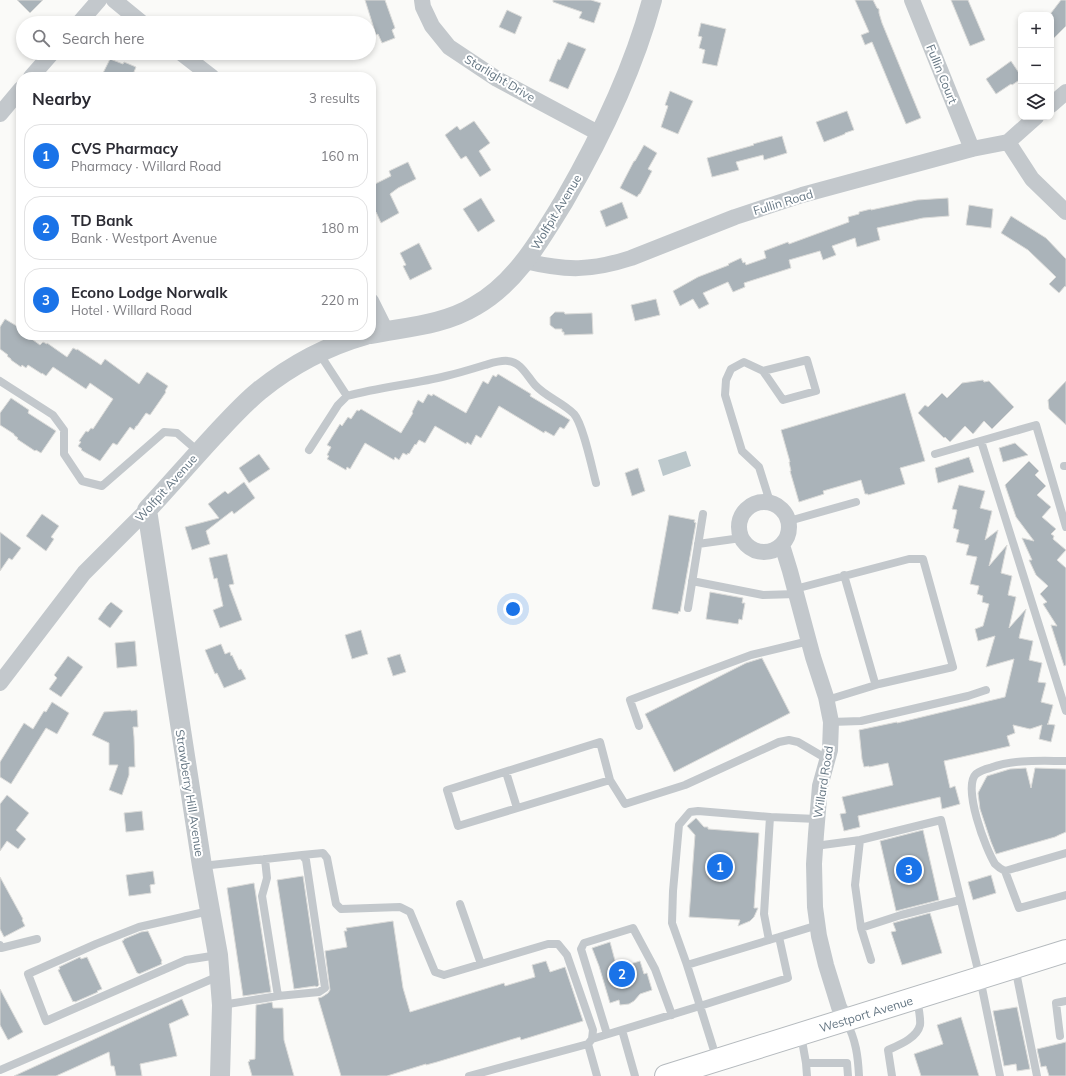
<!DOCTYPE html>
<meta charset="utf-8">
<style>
body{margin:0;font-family:Mulish,sans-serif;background:#f7f7f7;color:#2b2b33}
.controls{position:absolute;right:12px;top:12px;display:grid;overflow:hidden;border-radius:8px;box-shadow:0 2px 6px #0003}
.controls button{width:36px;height:36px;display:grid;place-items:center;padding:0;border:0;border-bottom:1px solid #e1e1e2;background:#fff;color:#2b2b33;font:20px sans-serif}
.you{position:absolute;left:513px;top:609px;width:14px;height:14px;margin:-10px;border:3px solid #fff;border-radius:50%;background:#1a73e8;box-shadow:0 0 0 6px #1a73e833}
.badge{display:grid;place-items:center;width:26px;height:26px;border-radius:50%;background:#1a73e8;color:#fff;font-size:13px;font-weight:700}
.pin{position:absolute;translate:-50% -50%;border:2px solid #fff;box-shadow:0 1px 4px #0006}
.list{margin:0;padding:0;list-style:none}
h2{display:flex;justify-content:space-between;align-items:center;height:52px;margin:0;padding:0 16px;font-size:17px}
h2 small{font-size:13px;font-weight:400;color:#7c7c81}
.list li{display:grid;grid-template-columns:26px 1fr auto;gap:12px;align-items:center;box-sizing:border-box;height:64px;margin:0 8px 8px;padding:0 8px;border:1px solid #e1e1e2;border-radius:16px}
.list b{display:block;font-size:15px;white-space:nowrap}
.list p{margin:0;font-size:13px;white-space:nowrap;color:#7c7c81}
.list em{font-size:13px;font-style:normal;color:#7c7c81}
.icon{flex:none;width:22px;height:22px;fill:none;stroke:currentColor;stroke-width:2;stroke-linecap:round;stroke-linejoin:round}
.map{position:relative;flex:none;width:1066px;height:1076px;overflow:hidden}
.search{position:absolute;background:#fff;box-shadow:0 2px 6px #0003;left:16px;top:16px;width:360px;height:44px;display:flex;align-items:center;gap:10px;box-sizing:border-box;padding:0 14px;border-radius:22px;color:#7c7c81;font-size:15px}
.panel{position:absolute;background:#fff;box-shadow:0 2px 6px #0003;left:16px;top:72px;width:360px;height:268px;border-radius:16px}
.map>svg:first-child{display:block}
.water{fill:#bbc7cb}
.building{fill:#aab3b9;stroke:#dcdcda}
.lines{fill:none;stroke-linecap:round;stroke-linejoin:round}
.primary-casing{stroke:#b5babe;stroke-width:24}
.service{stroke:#c3c8cc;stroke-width:8}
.minor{stroke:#c3c8cc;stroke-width:16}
.tertiary{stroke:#c3c8cc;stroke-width:20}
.primary{stroke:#fff;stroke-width:22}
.labels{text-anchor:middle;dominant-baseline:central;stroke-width:4;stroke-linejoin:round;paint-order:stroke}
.street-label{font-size:12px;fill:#657683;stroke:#fff}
</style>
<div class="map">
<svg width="1066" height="1076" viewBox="0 0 1066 1076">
<rect width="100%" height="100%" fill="#fafaf8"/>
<!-- water -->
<path class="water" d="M686 451 691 466 663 476 658 460Z"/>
<!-- building -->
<path class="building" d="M17 0H43L30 13Z
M365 0H385L395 28 392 30 395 38 382 43 378 34 376 35Z
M553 0H591L601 3 594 23 579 18 582 12 553 2Z
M855 0H873L877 8 879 9V13L882 23 921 118 906 124 872 42 865 45 861 35 869 32Z
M951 0H968L985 40 970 46Z
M1061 0H1066V26L1051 41V13Z
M507 10 522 17 515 34 499 27Z
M701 23 726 29 717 66 702 63 705 50 699 48 702 37 698 36Z
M568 42 586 49 568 89 549 81 558 59 560 60Z
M110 59 123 64 124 62 136 67 132 77H101Z
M1011 61 1021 76V79L1012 85 1011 84 996 94 986 79Z
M670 91 693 101 678 134 661 127 668 106 665 105Z
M847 111 854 130 845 133V134L824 142 816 122Z
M474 121 490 143 479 151 491 170 480 177 466 156 461 159 445 135 457 126 460 130Z
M782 136 787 153 764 160 763 155 736 162 739 170 712 177 707 158 754 145 753 144Z
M644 145 657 153 648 169 652 171 640 194H639L637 197 620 188 634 161H635Z
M408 162 416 179 398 188 390 194 399 213 381 223 376 212 374 213 371 206V186L391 176 389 171Z
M481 198 495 221 478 232 463 209Z
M948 198 949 216 923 218 877 228 880 240 857 247 855 238 832 246 836 255 823 260 820 251 789 260 791 268 744 283 745 287 733 292 728 282 703 293 709 304 699 309 693 299 680 306 673 291 698 277 729 265 728 264 741 258 743 263 745 262 746 265 766 258 764 251 788 242 789 244 849 222 848 217 859 214V212L871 209V210L917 200Z
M622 202 628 218 606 227 600 211Z
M969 205 993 209 991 228 966 225Z
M1011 216 1046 238 1066 259V287L1065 286 1059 293 1049 284 1056 277 1028 250 1001 233Z
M419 243 432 269 410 280 403 266 406 265 400 253Z
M656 299 660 315 635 321 631 305Z
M555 312H564L565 314 592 313 593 334 564 335V332H562V329H555L550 325V317Z
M5 319 20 328 19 330 21 332V335H26L40 345 43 342 47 344V343L67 357 73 348 77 350V349L101 365 105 359 139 384 147 372 168 386 165 391 166 392 150 415 146 413 137 426H136L134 430 130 427 117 445 113 443 100 461 81 450 82 449 78 446 81 442 79 441 86 431 88 432 91 428 93 429 113 399 90 383 86 389 53 367 46 376 42 373V374L28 365 26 368 22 365 21 367 11 360V359L7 356 8 355 0 349V327Z
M498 374 531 394 530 396 570 420 564 429 560 427 554 436 545 431 544 433 499 406 481 438 476 435 471 445 467 442 466 444 435 426 425 443 419 440 416 445 415 444 409 454 408 453 407 455 403 453 399 460 395 457 394 460 365 443 350 469 347 467 346 470 327 459 329 456 327 455 331 447 327 445 340 424 342 426 348 417 351 419 357 410 359 411 361 409 401 433 413 413 412 412 418 400 423 403 428 394 432 396 433 394 466 413 483 381 488 384 493 375 496 377Z
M983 380 984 382 989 381 1014 407 992 429 984 421 973 434 965 426 950 442 945 437 944 438 918 413 925 405 928 407 942 393 947 398 962 383Z
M1066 381V425L1049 409 1048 400Z
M905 393 925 461 900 468 905 484 868 495V494H865L861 480 823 491 824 494 799 502 790 471H791L789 462H790L781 430Z
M11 398 29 410 28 413 56 431 41 453 36 450 35 451 17 439 18 438 14 435V434L0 425V413Z
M1015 443 1028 455 1003 462 999 448Z
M259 454 270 469 249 483 239 468Z
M969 457 974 472 938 483 935 468Z
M1029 461 1039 471 1035 475 1046 486 1037 495 1051 507 1042 517 1056 529 1051 534 1054 536 1053 539 1066 550 1057 560 1066 568V665L1064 666 1051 625 1057 626 1043 604 1047 602 1040 594 1048 586 1036 575 1029 560H1032L1022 538 1034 541 1016 517 1005 485Z
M638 468 645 491 632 496 625 473Z
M244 482 255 498 234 514 232 511 206 531 210 544 192 550 185 527 219 518 208 504 225 491 228 494Z
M959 485 985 491 980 508 992 511 985 540 998 530 989 566 1007 545 1001 573 1012 576 1008 595 1016 597 1009 628 1026 609 1019 638 1033 641 1029 660 1042 663 1038 682 1046 683 1041 702 1053 705 1048 724H1047L1055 725 1051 742 1039 739 1042 725 1030 729 1013 725 1015 733 1007 736 1010 746 944 761 950 788 955 786 960 804 942 809 940 797 858 816 860 827 844 831 840 814 846 813 842 797 893 785 888 763 869 767V766L864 767 862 759 859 730 897 722V723L1005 697 1014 659 986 667 995 636 978 641 975 629 983 626 989 604 982 602 983 596 977 594 979 586 970 584 977 557 966 555 969 545 956 542 959 530 953 528 957 510 952 509Z
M42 514 59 526 51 537 54 539 46 551 26 536Z
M669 515 695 520 694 522 696 523 680 612 679 611 678 614 652 609Z
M0 532 21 548 12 560 9 558 0 571Z
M227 554 234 584 229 585 242 620 220 628 213 610 223 606 217 578 214 579 209 558Z
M710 592 743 598 742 603H745L742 620 739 619 738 624 706 619Z
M111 602 123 611 110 628 98 619 107 606Z
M361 630 368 654 352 659 345 635Z
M135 641 137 666 117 668 115 643Z
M221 644 225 654 230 652 231 656 232 655 239 670 241 669 246 679 224 688 217 673 215 674 205 650Z
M400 654 406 672 393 676 387 658Z
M68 656 83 667 61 697 49 689 57 678 54 675Z
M762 658 790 713 674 772 645 714 746 663Z
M52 702 69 713 57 734 46 728 11 784 0 777V762L24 723 33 729 44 711 46 712Z
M131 710V711L137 710 138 727H133L134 737 135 767H129V775L122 795 109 790 118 765H109V743L92 735 104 712Z
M1026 768 1031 788 1035 768 1066 769V832L1059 835 1055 837 1041 841 996 854 991 842 980 809 978 793 987 776 1010 769Z
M7 795 29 813 16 830 26 839 18 849 7 841 0 851V804Z
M142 811 144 830 126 832 124 813Z
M696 818 704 827H708V829L759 833 754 908H758L754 917 750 921 738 926 740 920 689 917 695 835 687 826Z
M923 830 939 900 896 911 880 841Z
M153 871 155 884 150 885 151 893 129 896 126 875Z
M991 875 996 893 973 900 968 882Z
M303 876 319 985 317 987 315 986 294 989 277 880Z
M0 877 23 919 22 920 25 926 4 937 0 929Z
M254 883 271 992 243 996 227 888Z
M930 913 942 953 902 965 891 932 896 931 893 923Z
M393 921 403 988 410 1012 504 983 505 986 535 977 532 965 546 961 550 972 565 967 583 1021 521 1040 520 1037 437 1062 426 1065V1064L387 1076H341L318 998 322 997 328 993 330 990 325 951 347 947 344 931H347L346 928Z
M148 931 162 961 161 962 162 964 139 974 138 973H137L122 941 124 940V939L141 932Z
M610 942 617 968 640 961 644 974 647 973 652 990 640 994 634 1001 629 1004 620 1005 619 1000 610 1003 599 966 592 948Z
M80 957 81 959 87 957 102 989 97 991 98 992 75 1002 74 1001 73 1002 58 970 60 969 59 967Z
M0 989 23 1032 8 1040 0 1025Z
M182 999 189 1015 169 1024 177 1056 140 1064 142 1076H116L114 1066H111L109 1052 56 1076H14Z
M272 1002 273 1008H283L284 1040 294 1076H252L248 1062 250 1061 249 1060 255 1059 256 1005Z
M1017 1007 1030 1069 1017 1071 1016 1064 1004 1066 993 1011Z
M961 1017 979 1076H921L914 1054 943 1044 937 1025Z
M1066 1042V1076H1049L1046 1066 1041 1067 1037 1049Z"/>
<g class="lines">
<!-- primary casing -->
<g class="primary-casing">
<path id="primary" d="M666 1076 1066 951"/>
</g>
<!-- service -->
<path class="service" d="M319 353 347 396C380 387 414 384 446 376 459 373 472 369 485 365 492 363 501 360 508 361 521 362 527 376 535 385 546 397 562 402 574 414 583 424 592 468 596 483
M763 371 783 400 816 391 807 360 763 371 744 362 731 369 726 380 725 395 742 451 759 467 770 502
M0 381 53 415 64 430V454L82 481 102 486 164 432 177 433 199 452
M981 441 1066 711
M309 450 338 405 347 396
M935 454 1036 425 1066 527
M1064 466H1066
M789 521 856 502
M698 544 741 538
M692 581 763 595 797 594
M795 589 909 559H923L953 667 879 684 875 683 844 575
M688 608 703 514
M827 700 879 684
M831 722 861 721 968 696 986 690
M639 726 630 700 751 655 809 641
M506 772 517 808
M610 780 458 826 447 790 600 742 610 780 625 804 685 785 779 742 789 740 798 742 827 759
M770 817 817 819
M860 840 855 885 861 928 871 960
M815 846 860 840 941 820 980 978 1000 1076
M1066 853 1005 871 1019 908 1066 895
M302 855 323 853 327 858 336 904 341 909 400 907 410 912 435 972 444 975 548 944H558L567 955 593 1030 592 1039 588 1044 469 1076
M265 859 267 878 262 896 278 996
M202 866 302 855 306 860 325 988 319 992 278 996 222 1005
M1005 871C1001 869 998 867 995 864 986 850 962 787 976 774 980 771 986 769 990 768 1014 759 1041 761 1066 761
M460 904 481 964
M209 911 139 927 96 944 28 974 46 1021 186 960 218 955
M861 928 901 915 960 900
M0 945 1 948 37 939
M687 965 672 923 673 891 679 825 690 812 698 811 770 817 764 914 769 940
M1015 967 1037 1076
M846 1021C856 1040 858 1056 859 1076
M622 1030 635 1076
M607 1034 581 949 584 943 633 928 655 969 672 1015
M801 1035 806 1063 807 1076
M1060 1036 1056 1003 1066 1001
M592 1039 700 1006 687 965 779 937
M588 1044 597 1076
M717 1060 700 1006 788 978 779 937 818 925
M806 1063H847L848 1076
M0 1070 219 976
M892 1076 888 1050C899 1045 917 1038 920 1025 921 1018 918 1006 917 999"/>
<!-- minor -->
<path class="minor" d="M114 0 142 23
M422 0 423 7 432 26 449 47 497 79 600 134
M912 0 972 149
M79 23 99 0
M181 53 212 77
M31 77 52 53
M1051 105 1066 92
M0 114 21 89
M1008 142 1032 179 1066 212
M525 261C566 271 591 271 631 258L735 217 802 195 972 149 1008 142 1036 117
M371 301 386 331
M739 527a25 25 0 1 1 50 0a25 25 0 1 1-50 0Z
M782 545 790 571 813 657 826 697 831 722 830 750 820 786 816 834 814 864 815 907 819 936 826 965 839 1007 846 1020
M0 683 84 573 147 510"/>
<!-- tertiary -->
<path class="tertiary" d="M371 334C406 327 444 325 475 306 516 283 540 240 564 201 601 137 633 71 652 0
M220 1076 222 1005 218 955 202 866 147 510C169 486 190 462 212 438 227 422 242 405 259 391 290 366 327 346 366 335"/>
<!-- primary -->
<use href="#primary" class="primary"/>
</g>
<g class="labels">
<!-- street labels -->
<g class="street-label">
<text transform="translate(942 74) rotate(68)">Fullin Court</text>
<text transform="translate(500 78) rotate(31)">Starlight Drive</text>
<text transform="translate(783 202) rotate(-17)">Fullin Road</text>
<text transform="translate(556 212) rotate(-59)">Wolfpit Avenue</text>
<text transform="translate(166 488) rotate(-48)">Wolfpit Avenue</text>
<text transform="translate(823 782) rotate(-81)">Willard Road</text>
<text transform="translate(190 793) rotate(81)">Strawberry Hill Avenue</text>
<text transform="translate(866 1014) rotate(-17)">Westport Avenue</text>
</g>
</g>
</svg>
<div class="controls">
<button>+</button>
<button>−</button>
<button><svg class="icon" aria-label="layers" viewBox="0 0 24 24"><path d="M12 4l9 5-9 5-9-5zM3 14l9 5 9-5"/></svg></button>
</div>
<div class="you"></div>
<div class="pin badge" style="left:720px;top:867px">1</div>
<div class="pin badge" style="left:622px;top:974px">2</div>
<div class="pin badge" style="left:909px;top:870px">3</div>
<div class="search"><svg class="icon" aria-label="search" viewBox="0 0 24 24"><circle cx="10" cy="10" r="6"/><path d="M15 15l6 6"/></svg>Search here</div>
<section class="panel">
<h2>Nearby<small>3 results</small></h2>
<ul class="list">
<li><span class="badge">1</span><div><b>CVS Pharmacy</b><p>Pharmacy · Willard Road</p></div><em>160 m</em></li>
<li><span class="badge">2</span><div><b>TD Bank</b><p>Bank · Westport Avenue</p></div><em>180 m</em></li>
<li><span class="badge">3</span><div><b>Econo Lodge Norwalk</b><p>Hotel · Willard Road</p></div><em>220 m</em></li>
</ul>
</section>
</div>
